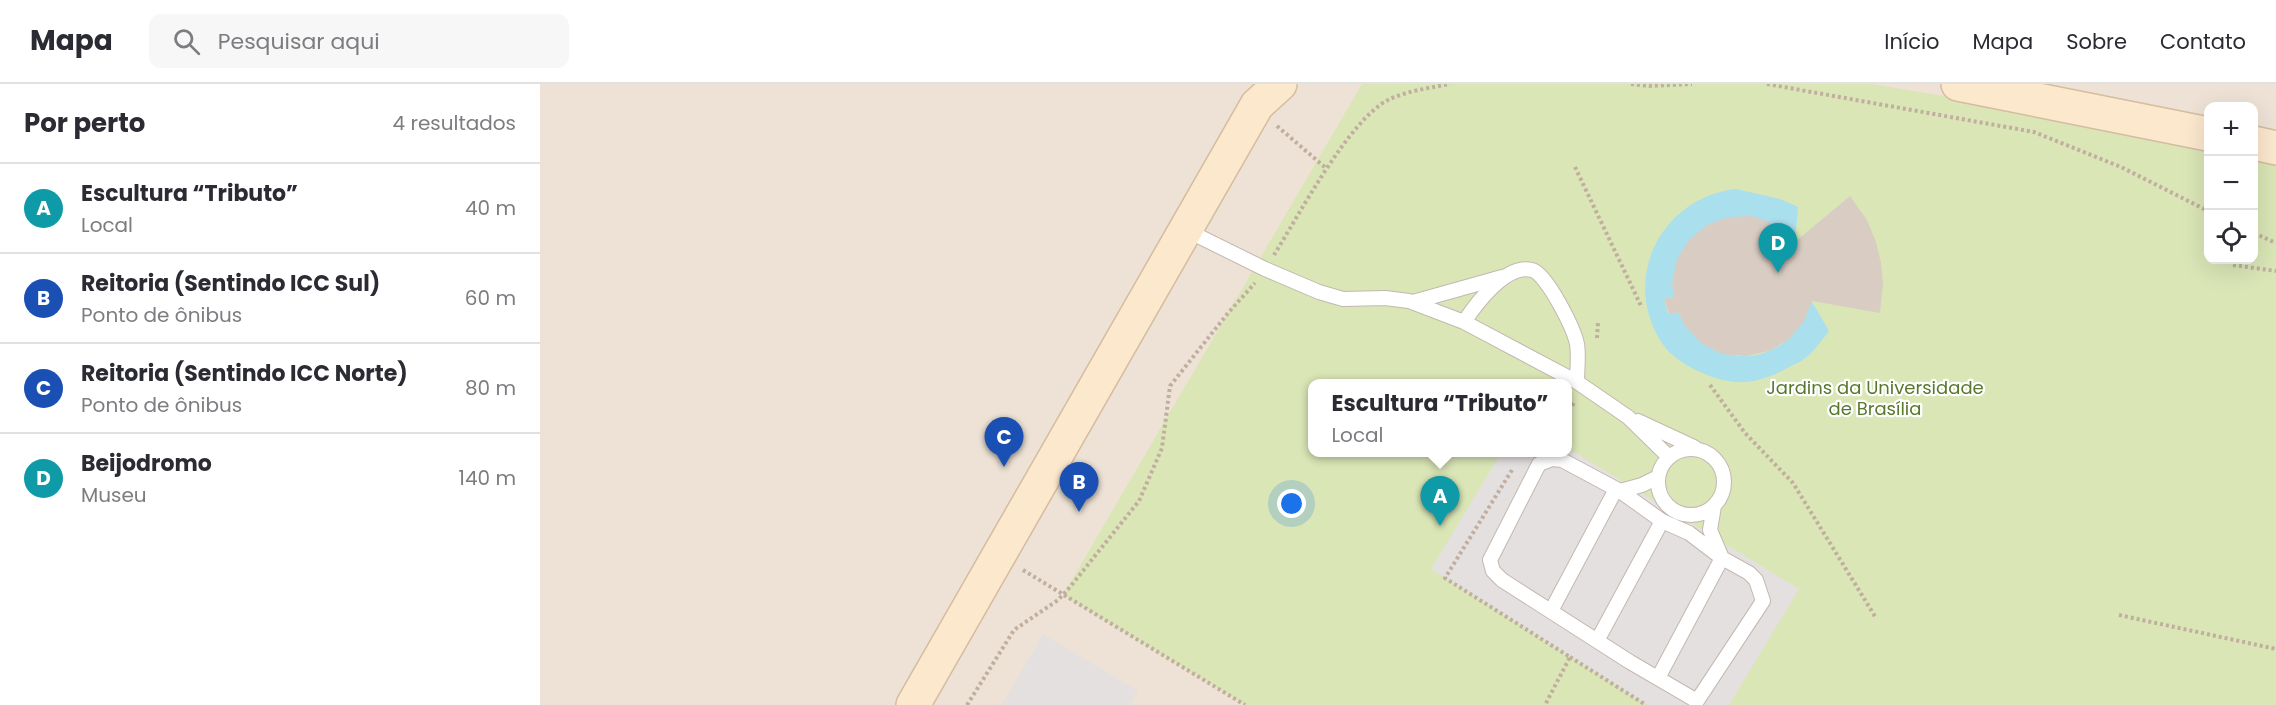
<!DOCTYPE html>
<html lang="pt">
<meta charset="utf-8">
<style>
body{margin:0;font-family:Poppins,sans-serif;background:#f7f7f7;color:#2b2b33}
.controls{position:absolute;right:18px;top:18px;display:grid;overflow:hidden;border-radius:12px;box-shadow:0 6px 24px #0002}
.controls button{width:54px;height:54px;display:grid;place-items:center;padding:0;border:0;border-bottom:2px solid #e1e1e2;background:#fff;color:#2b2b33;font:30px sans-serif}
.you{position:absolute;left:752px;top:420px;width:21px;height:21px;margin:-15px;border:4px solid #fff;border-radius:50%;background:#1a73e8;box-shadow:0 0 0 9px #1a73e833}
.badge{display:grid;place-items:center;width:39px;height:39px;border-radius:50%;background:#d93025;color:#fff;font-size:20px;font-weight:700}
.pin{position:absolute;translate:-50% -50px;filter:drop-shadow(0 2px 3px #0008)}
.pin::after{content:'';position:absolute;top:32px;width:21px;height:18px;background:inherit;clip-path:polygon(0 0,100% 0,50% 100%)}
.popup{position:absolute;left:768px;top:295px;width:264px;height:78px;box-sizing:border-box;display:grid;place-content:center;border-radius:12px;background:#fff;filter:drop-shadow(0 2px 4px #0005);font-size:20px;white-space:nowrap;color:#7c7c81}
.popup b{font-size:22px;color:#2b2b33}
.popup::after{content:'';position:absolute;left:50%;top:100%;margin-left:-12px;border:12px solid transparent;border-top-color:#fff}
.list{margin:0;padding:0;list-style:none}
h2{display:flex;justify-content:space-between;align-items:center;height:78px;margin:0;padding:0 24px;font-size:26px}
h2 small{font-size:20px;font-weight:400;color:#7c7c81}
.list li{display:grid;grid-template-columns:39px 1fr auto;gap:18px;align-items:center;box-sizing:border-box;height:90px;padding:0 24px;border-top:2px solid #e1e1e2}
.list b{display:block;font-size:22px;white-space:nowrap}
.list p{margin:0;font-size:20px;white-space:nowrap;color:#7c7c81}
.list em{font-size:20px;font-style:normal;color:#7c7c81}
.icon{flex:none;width:33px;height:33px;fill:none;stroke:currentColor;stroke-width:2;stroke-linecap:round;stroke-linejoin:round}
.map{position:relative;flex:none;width:1736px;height:621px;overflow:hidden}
header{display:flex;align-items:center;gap:36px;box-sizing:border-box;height:84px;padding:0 30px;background:#fff;border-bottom:2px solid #e1e1e2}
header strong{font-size:28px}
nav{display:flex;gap:33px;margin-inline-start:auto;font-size:21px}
.search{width:420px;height:54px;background:#f7f7f7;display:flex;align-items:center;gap:15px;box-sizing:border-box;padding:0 21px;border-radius:12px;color:#7c7c81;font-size:22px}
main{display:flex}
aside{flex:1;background:#fff}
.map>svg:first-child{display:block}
.education{fill:#ede2d5;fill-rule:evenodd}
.green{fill:#dae6b6;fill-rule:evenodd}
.parking{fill:#e3e0df}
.water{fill:#aadfed}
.building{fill:#d9ccc3}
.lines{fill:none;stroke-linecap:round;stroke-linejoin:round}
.lane-casing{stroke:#c3b8b0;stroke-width:16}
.secondary-casing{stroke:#d5bc9f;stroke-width:36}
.path{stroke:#c1ae9f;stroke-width:4;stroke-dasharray:3 3;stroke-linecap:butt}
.lane{stroke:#fff;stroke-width:14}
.secondary{stroke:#fce8cd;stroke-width:33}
.labels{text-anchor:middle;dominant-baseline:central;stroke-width:4.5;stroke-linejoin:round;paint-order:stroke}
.park-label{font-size:18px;fill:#58782e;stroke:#fff}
</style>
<header>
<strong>Mapa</strong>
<div class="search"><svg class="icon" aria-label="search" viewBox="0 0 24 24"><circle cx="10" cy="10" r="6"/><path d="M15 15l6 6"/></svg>Pesquisar aqui</div>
<nav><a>Início</a><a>Mapa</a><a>Sobre</a><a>Contato</a></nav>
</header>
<main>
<aside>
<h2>Por perto<small>4 resultados</small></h2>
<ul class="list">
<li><span class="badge" style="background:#0f9aa8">A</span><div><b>Escultura “Tributo”</b><p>Local</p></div><em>40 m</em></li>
<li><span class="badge" style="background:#1a4fb4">B</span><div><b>Reitoria (Sentindo ICC Sul)</b><p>Ponto de ônibus</p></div><em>60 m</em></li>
<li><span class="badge" style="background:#1a4fb4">C</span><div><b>Reitoria (Sentindo ICC Norte)</b><p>Ponto de ônibus</p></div><em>80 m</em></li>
<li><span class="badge" style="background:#0f9aa8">D</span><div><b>Beijodromo</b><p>Museu</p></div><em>140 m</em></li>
</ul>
</aside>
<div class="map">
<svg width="1736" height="621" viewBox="0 0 1736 621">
<rect width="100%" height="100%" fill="#f4efea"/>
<!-- education -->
<path class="education" d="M0 0H1736V621H0ZM1668 22H1714V176H1668ZM772 300H1028V368H772Z"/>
<!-- green -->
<path class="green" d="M822 0H1332L1668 56V176H1714V63L1736 67V621H705L523 511ZM772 300H1028V368H772Z"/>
<!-- parking -->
<path class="parking" d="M1028 364 1259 505 1189 621H1107L891 485 961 369 1028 368Z
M503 550 598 607 590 621H462Z"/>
<!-- water -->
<path class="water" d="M1196 105 1240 115 1258 123 1255 158 1132 198 1134 213 1124 215 1128 230 1138 228C1157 269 1209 288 1247 256 1257 248 1264 228 1271 216L1289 247C1283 255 1276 264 1269 271 1263 277 1255 280 1249 283 1216 302 1192 303 1158 287 1143 280 1128 270 1120 256 1081 192 1123 113 1196 105Z"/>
<!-- building -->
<path class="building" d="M1310 112 1327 136 1336 158 1341 179 1343 200 1340 229 1272 217 1264 237 1248 256 1229 267 1206 272 1182 270 1161 259 1145 242 1138 228 1129 230 1124 215 1134 213 1132 198 1137 175 1149 156 1167 141 1189 133 1212 132 1240 142 1256 157Z"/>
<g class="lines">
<!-- lane casing -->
<g class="lane-casing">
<path id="lane" d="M646 146 725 185 779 208 803 215 845 214 869 217 924 238 1037 298 1088 333 1129 373
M873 218 962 193
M924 238C936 220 966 179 992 186 1007 190 1034 245 1037 260 1039 272 1037 286 1037 298
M1098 337 1154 363
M1118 398a33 33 0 1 1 66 0a33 33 0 1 1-66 0Z
M1012 375 1022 376 1080 407 1122 437 1149 449 1182 474 1209 489 1216 496 1223 517 1157 617 1090 578 962 496 953 487 950 476 999 380Z
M1080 407 1102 401 1118 393
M1011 527 1076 405
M1057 557 1122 437
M1118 594 1182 474 1170 446 1174 422"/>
</g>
<!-- secondary casing -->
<g class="secondary-casing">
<path id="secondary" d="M1418 0 1668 50
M1714 59 1736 64
M373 621 717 21 740 0"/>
</g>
<!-- path -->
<path class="path" d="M1091 0 1109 2 1152 0
M1227 0 1494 48 1581 83 1668 127
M737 42 787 85
M1035 83 1102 224
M1714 149 1736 159
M734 171C759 131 809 36 848 16 866 7 889 4 910 0
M1693 181 1736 187
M1057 254 1058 238
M1170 301 1205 349 1253 399 1336 534
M1028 326 1035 318
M972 386 905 494 1030 573 1005 621
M483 486 705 621
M1579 531 1736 565
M1030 573 1106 621
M427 621 474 546 518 516 530 503 599 417 622 364 630 302 688 229 715 199"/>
<!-- lane -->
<use href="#lane" class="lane"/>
<!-- secondary -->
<use href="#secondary" class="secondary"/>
</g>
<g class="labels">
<!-- park labels -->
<g class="park-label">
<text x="1335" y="303">Jardins da Universidade<tspan x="1335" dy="21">de Brasília</tspan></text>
</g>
</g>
</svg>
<div class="controls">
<button>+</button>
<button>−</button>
<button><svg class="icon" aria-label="locate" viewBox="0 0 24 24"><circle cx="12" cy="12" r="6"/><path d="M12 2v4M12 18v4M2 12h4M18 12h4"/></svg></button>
</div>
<div class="you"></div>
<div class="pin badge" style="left:900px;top:442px;background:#0f9aa8">A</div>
<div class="popup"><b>Escultura “Tributo”</b>Local</div>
<div class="pin badge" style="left:539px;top:428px;background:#1a4fb4">B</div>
<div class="pin badge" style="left:464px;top:383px;background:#1a4fb4">C</div>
<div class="pin badge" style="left:1238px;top:189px;background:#0f9aa8">D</div>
</div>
</main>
